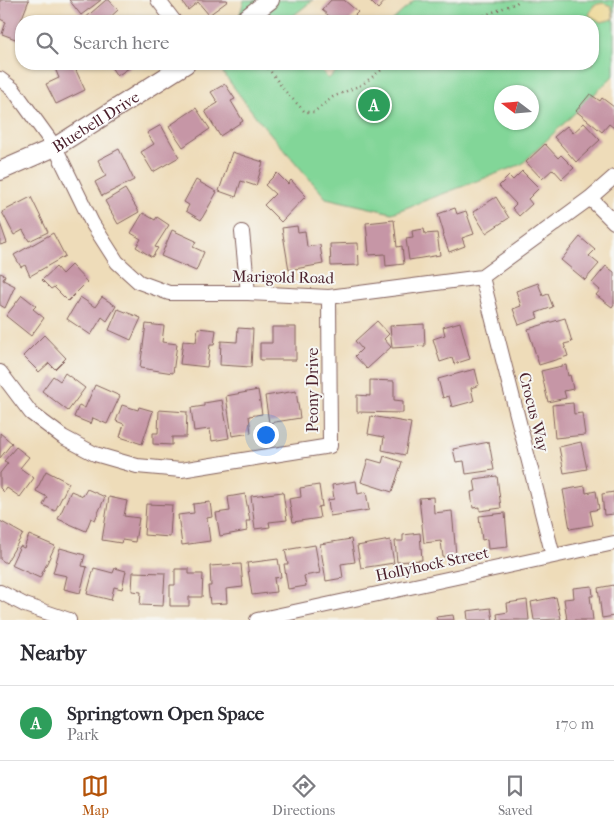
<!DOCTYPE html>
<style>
body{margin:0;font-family:"IM FELL French Canon",serif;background:#f2f2f3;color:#2b2b33}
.compass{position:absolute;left:494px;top:85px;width:45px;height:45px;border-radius:50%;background:#fff;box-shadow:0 1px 4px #0004;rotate:286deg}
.you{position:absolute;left:265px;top:434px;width:18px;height:18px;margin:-12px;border:4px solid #fff;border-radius:50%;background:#1a73e8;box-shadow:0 0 0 8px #1a73e833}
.badge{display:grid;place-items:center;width:32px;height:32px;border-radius:50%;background:#b45309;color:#fff;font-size:16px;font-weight:700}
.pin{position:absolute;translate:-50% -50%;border:2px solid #fff;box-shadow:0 1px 5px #0006}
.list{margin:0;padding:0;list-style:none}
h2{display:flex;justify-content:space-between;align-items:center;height:65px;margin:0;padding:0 20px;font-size:21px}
h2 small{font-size:16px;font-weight:400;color:#7c7c81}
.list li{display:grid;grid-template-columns:32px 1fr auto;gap:15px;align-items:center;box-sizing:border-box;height:75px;padding:0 20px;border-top:1px solid #e1e1e2}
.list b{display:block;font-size:19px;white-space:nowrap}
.list p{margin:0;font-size:16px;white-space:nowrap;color:#7c7c81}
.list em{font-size:16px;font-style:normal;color:#7c7c81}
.icon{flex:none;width:28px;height:28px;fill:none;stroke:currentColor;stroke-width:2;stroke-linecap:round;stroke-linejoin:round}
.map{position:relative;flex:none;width:614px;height:620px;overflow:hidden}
.search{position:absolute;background:#fff;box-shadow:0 1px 4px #0004;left:15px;right:15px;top:15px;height:55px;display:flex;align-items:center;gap:12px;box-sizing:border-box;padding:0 18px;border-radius:20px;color:#7c7c81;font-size:19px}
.sheet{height:140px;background:#fff}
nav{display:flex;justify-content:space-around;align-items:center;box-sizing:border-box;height:70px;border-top:1px solid #e1e1e2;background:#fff;font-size:14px;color:#7c7c81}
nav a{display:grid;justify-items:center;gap:2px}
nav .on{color:#b45309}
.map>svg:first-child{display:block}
.green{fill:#82d698;stroke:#667a62;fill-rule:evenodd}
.sand{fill:#eeda9e;stroke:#9c7c64}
.building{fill:#c696a6}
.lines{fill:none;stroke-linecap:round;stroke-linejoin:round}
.minor-casing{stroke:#83615d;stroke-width:16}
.tertiary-casing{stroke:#83615d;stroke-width:20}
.path{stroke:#83615d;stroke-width:2.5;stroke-dasharray:1 4;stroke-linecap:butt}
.minor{stroke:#fff;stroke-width:14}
.tertiary{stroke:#fff;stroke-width:18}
.labels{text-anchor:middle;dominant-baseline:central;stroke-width:4;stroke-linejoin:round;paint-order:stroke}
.street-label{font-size:16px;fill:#4a1f2b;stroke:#f6f6f2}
</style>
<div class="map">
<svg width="614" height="620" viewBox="0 0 614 620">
<rect width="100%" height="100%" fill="#f6f6f2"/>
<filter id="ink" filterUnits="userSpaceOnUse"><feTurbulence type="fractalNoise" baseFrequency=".02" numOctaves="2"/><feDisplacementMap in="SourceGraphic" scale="10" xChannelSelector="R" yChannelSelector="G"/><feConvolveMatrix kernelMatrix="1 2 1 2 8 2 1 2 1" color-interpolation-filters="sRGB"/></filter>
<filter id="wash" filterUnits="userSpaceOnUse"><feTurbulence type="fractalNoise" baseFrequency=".0096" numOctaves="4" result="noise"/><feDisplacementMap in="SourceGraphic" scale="20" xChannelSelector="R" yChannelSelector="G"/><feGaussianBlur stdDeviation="1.12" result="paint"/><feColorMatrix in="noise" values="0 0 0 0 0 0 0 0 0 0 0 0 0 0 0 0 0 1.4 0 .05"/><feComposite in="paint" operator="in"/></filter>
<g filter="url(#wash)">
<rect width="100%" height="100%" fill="#eedcb9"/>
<!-- green -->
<path class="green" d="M244 0H313L288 20 289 21H238Z
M415 0H614V75L522 164 392 213 326 198 257 118 223 73 225 64H317L328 79 345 64H593V21H392ZM502 92H532V122H502Z"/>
<!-- sand -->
<path class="sand" d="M603 3 611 6 613 13V19L601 22 589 15 594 5Z"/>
<g id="blocks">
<!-- building -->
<path class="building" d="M0 0H29L20 23 21 24V31L18 40 2 34 6 22 0 19Z
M69 0H101L81 15Z
M106 0H109L118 10 106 21H84L83 20Z
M181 0H227L228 1 209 15 198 2 188 10Z
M331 0H344L358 12 350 20 352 21H335L322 10Z
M369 0H386L378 9Z
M58 64H73L85 90 56 104 46 84 59 78 54 66Z
M109 64H135L117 76Z
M225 84 235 99 231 101 243 121 220 136 205 111 218 103 211 92Z
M590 94 600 101 602 98 614 107V128L609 124 602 132 576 111Z
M196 108 210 129 183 147 169 126Z
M584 123 600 140 576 162 554 137 567 126 573 133Z
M161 125 179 157 153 172 141 152 154 144 147 133Z
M545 144 558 158 561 155 574 168 562 179 553 169 542 179 526 162Z
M119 149 134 180 102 196 95 182 106 176 98 160Z
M232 152 263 162 256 186 241 181 236 197 219 191Z
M522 171 539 188 528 199 532 204 519 216 512 208 516 204 499 186 509 176 513 180Z
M277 173 288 184 291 180 306 196 281 222 264 205 275 194 265 185Z
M196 180 217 192 201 220 186 211 189 205 184 202Z
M125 189 139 212 118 224 105 201Z
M31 197 48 232 29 241 23 230 14 235 2 212Z
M496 197 509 218 486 233 473 212Z
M455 208 457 214 466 211 474 234 462 238 465 246 449 252 443 234H444L438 214Z
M143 213 155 220 157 217 169 225 155 247 158 248 152 257 136 247 141 239 131 233Z
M394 220 397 247 402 246 404 264 386 266 385 254 369 255 366 223Z
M0 223 7 243 0 245Z
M297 226 298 232 305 231 307 247 320 245 323 264 289 270 282 228Z
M424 229 425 234 437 233 440 255 409 260 406 239 413 238 412 231Z
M172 230 196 241 193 247 204 252 196 271 161 256Z
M53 233 65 256 30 276 25 265 21 267 14 255Z
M580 237 595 250 589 256 599 264 585 280 561 260Z
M358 243 359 265 331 266 330 244Z
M71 265 87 282 68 301 54 287 51 289 42 280 56 267 62 274Z
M606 266 614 272V304L612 307 596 295 600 290 592 283Z
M0 273 5 275 3 280 15 286 5 308 0 305Z
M538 283 543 296 548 294 553 307 536 313 538 318 519 325 513 309 521 306 516 291Z
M22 295 36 306 33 309 44 318 31 336 6 316Z
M80 297 95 307 102 297 116 306 107 321 102 317 91 335 67 319Z
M118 309 141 318 131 340 109 330Z
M565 318 572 342 564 344 568 356 539 365 528 329Z
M377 321 389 334 384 339 391 347 367 369 355 356 362 349 355 341Z
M460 322 470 359 454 364 452 358 440 362 433 339 445 335 443 327Z
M146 324 164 326 162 342 177 344 173 373 140 368Z
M424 324 425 346 392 348 390 326Z
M272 327H296V360H260V343H272Z
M198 328 216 330 214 345H210L207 367 180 364 183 341 196 342Z
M238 328 253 329 251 367 220 365 221 341 237 342Z
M44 335 66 358 55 369 49 363 39 372 23 356Z
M566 365 568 376 570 375 573 389 564 391 566 398 548 402 541 371Z
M475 369 479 385 471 388 474 401 452 407 449 396 443 398 438 379Z
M65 373 85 388 68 411 42 391 53 376 60 381Z
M370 380 394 381V400L403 401V413L357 412V395L370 396Z
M95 385 120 396 107 424 93 418 91 424 74 417 79 405 85 408Z
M258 390 262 414 249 416 251 433 232 436 226 396Z
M296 391 300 418 269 423 265 396Z
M222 400 229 438 212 441 210 429 194 431 191 408 204 406V403Z
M573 403 574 414 582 413 585 435 555 438 552 405Z
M122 405 138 410 139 407 153 411 142 444 120 437 124 424 116 421Z
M159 410 187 412 186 437H172V445L153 444V433H158Z
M371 416 411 423 405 455 382 450 384 437 368 434Z
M0 433 12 443 0 458Z
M489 442 494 470 466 474 464 461 456 462 453 449Z
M581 442 587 469 564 473 559 447Z
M16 447 29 457 20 468 34 478 20 497 7 488 4 492 0 488V473L8 463 4 461Z
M384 456 402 462 392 492 361 482 368 459 382 463Z
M46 471 69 483 55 511 43 505 47 497 36 491Z
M497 476 501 508 480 511V507L473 508 471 492 476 491 474 479Z
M356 481 358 494 366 492 369 510 330 516 328 500 334 499 332 485Z
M319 485 322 506 318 507 320 518 293 522 289 499 301 497 300 488Z
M585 486 586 493 596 491 599 509 590 511 593 525 570 529 563 490Z
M87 489 105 497 95 520 91 518 86 531 58 519 71 491 83 496Z
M283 492 287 520 269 522 270 527 255 529 251 496Z
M614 492V514L604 515 602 494Z
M245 494 250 521H246L247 531 220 536 216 513 230 511 228 497Z
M109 497 127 501 124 516 139 518 135 542 122 540 121 543 102 540Z
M433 497 434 513 452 511 456 555 443 557 441 541 424 543 419 498Z
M210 502 212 517 207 518 210 541 182 545 178 515 194 513 193 504Z
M146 504 172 505 170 537 144 535Z
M505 513 508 547 488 549 487 539 482 540 479 516Z
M0 521 23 534 6 563 0 559Z
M420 533 422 560 397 562 395 541H403V535Z
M29 535 55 546 40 578 11 565 20 546 24 548Z
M351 539 355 562 341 564 343 578 326 581 320 544Z
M390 540 394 563 361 568 357 546Z
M315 545 320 573 304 576 306 586 288 589 284 564H288L285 550Z
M60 548 85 555 82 566 87 567 80 593 64 589 67 576 53 573Z
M278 559 281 577 274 578 276 592 252 595 247 563Z
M241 564 243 587 226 589 227 603 210 604 208 586H211L210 566Z
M94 568 113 573 115 568 126 571 122 589 114 587 111 600 87 594Z
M175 569H189V574H203L202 597H189V606H170V585H175Z
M133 572 165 573 163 606 140 605 141 592 132 591Z
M614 585V616L602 618 598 588Z
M592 586 593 596H590L593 620H567L564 599 574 598 573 588Z
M556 597 561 619 534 620 531 602Z
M527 600 529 620H498L497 614 508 612 507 603Z
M491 608 493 620H468L467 611Z
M453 615 454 620H437L436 617Z"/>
</g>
</g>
<g filter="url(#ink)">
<use href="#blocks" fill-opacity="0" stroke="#83615d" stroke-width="1"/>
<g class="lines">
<!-- minor casing -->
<g class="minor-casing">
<path id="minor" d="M158 0 174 21
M0 79 13 89 55 147 92 223 117 262 139 282 169 293H248L329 297 482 277 590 198 614 177
M590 198 614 222
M242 232 248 293
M482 277 553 556
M0 372 31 413 63 437 95 454 137 466 181 470 330 446 329 297
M0 592 25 605 69 620
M257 620 614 543"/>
</g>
<!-- tertiary casing -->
<g class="tertiary-casing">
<g id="tertiary">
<path d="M243 21 270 0"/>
<path id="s1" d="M0 171 55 147 186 64"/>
</g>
</g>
<!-- path -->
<path class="path" d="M470 21 516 3 520 0
M265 64 285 91 305 112H314L333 97 363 84 389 64"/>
<!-- minor -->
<use href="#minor" class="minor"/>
<!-- tertiary -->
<use href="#tertiary" class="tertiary"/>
</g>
</g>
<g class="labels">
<!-- street labels -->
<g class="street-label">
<text stroke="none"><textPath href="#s1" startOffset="108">Bluebell Drive</textPath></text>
<text transform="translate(283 277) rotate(1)">Marigold Road</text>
<text transform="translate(312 390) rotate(-90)">Peony Drive</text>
<text transform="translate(534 412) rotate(76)">Crocus Way</text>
<text transform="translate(432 564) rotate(-12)">Hollyhock Street</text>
</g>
</g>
</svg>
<svg class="compass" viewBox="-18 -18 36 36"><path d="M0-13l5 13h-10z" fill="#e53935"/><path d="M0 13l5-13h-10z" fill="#7c7c81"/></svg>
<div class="you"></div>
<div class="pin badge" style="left:374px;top:105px;background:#2e9e5b">A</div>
<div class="search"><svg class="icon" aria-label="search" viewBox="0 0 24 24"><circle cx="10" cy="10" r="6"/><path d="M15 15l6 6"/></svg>Search here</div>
</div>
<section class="sheet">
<h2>Nearby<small></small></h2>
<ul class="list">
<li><span class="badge" style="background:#2e9e5b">A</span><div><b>Springtown Open Space</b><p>Park</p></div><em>170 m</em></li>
</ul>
</section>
<nav>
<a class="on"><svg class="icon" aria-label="map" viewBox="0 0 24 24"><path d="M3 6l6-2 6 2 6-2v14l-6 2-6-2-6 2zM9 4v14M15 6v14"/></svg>Map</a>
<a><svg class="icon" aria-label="directions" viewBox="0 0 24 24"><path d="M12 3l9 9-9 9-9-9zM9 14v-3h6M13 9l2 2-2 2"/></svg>Directions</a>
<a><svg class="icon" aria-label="saved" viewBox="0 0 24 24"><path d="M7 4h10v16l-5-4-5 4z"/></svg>Saved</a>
</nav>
